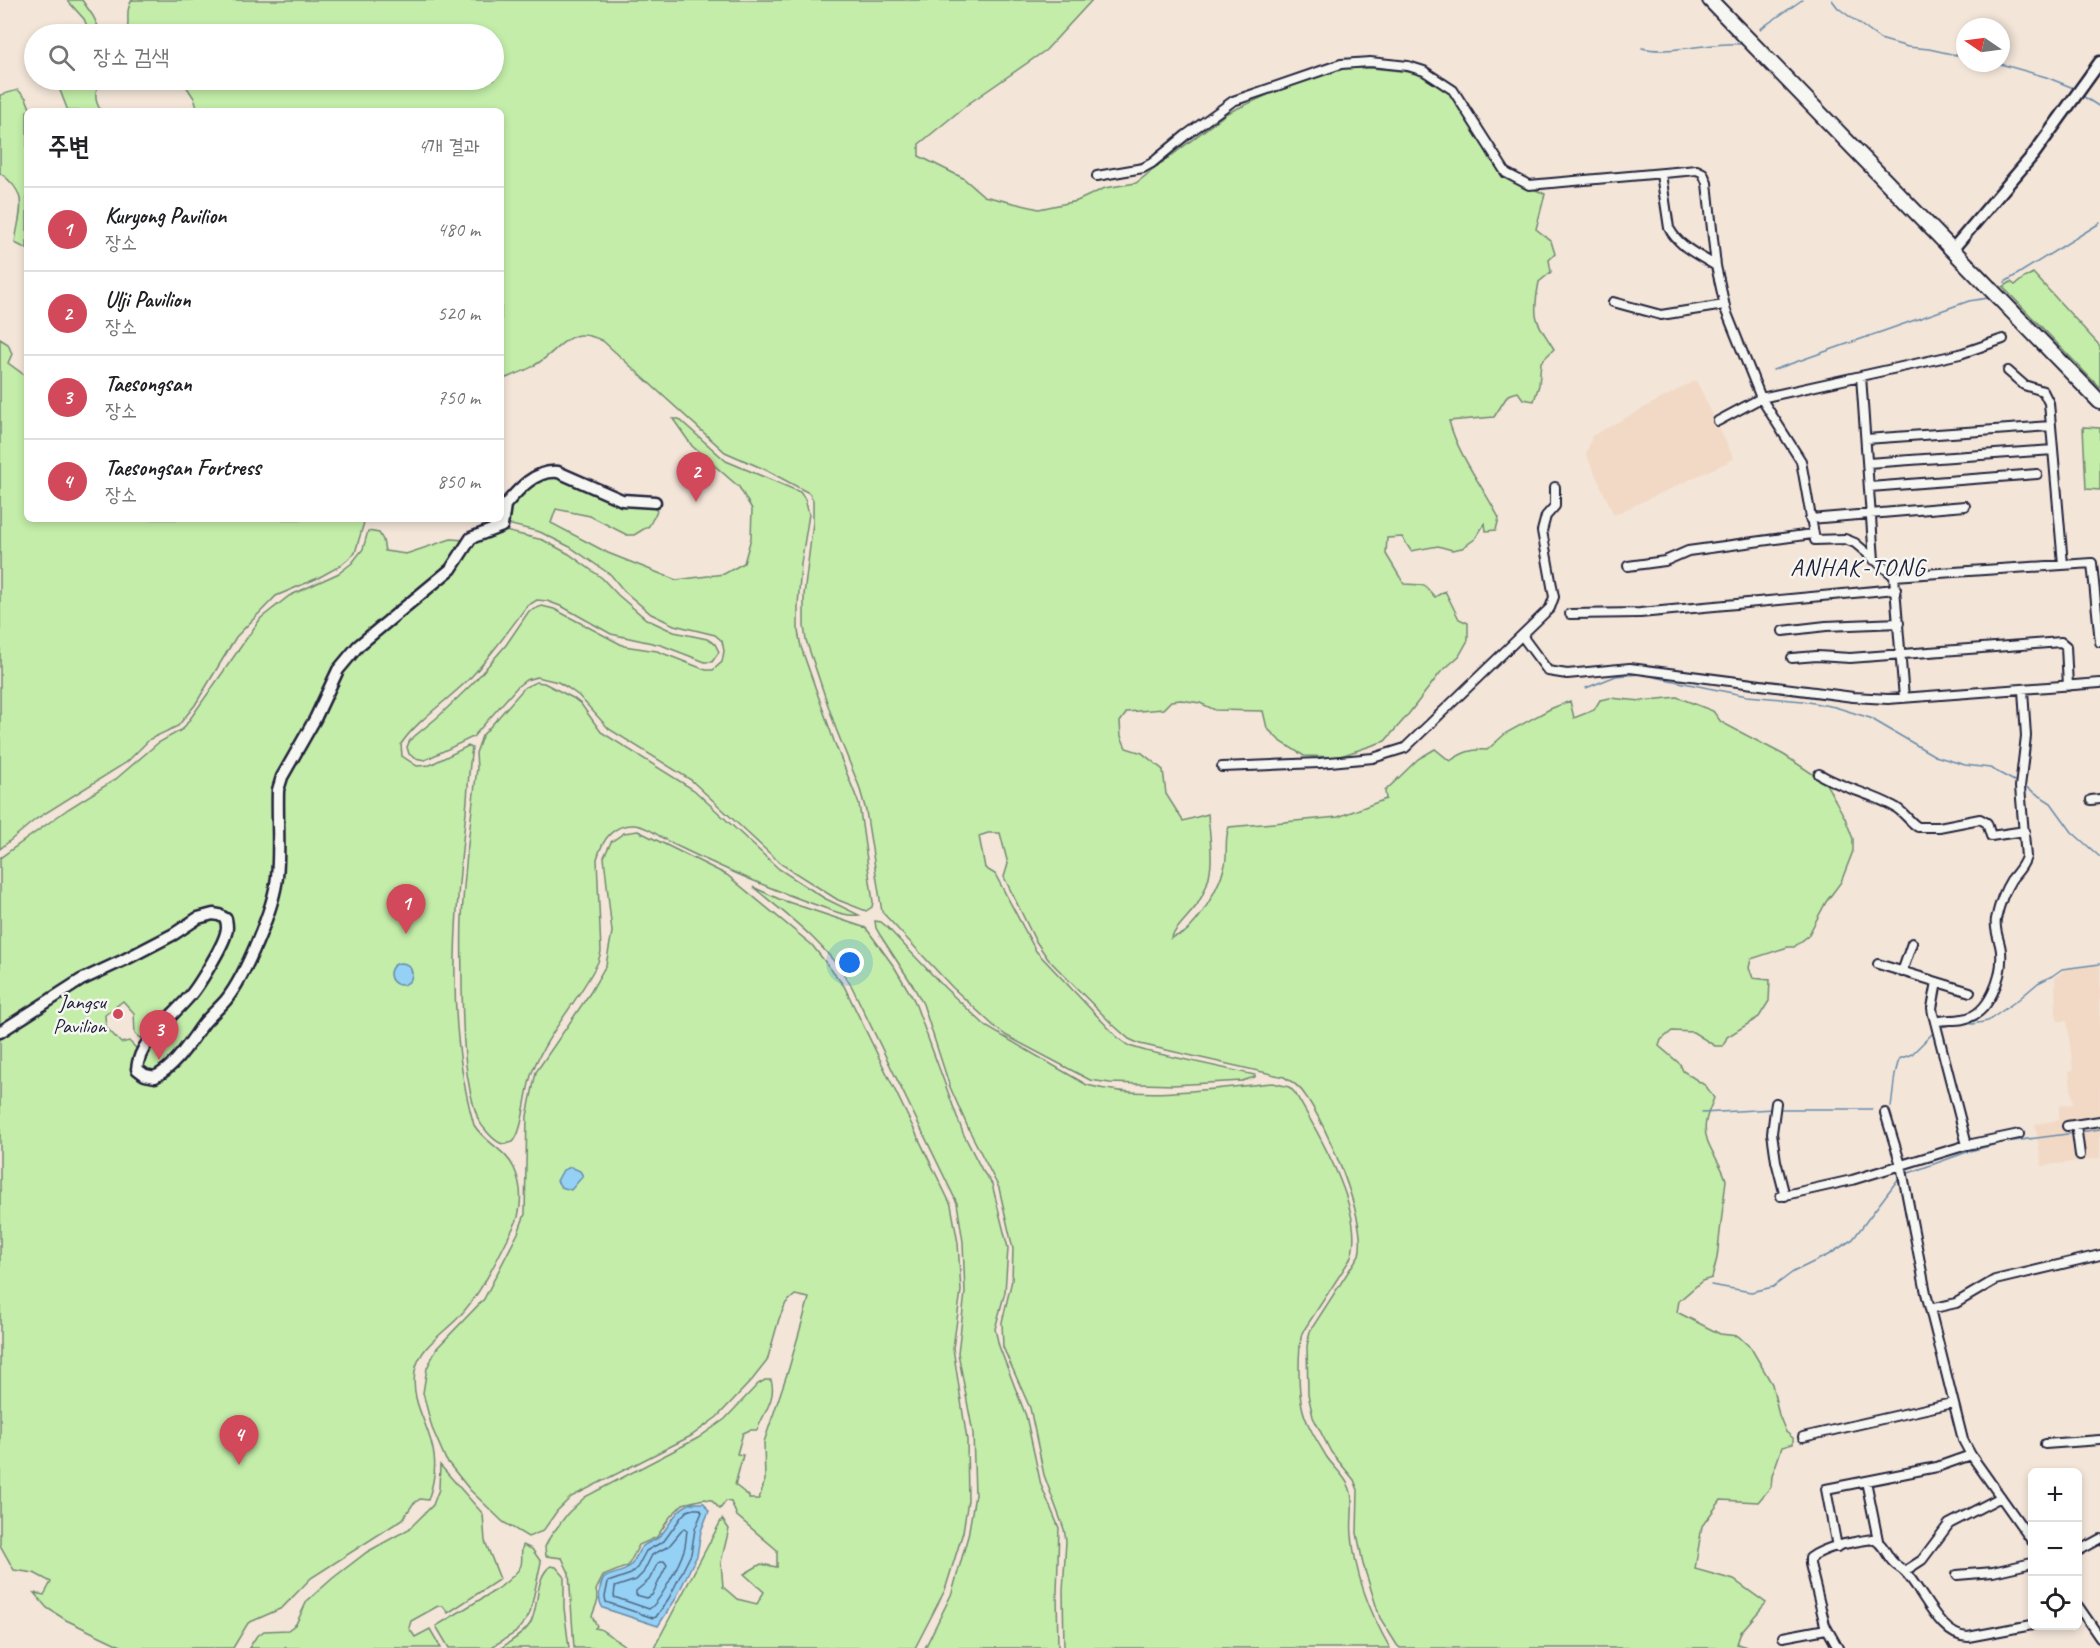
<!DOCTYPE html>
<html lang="ko">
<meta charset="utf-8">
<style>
body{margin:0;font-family:Caveat,"Poor Story",sans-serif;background:#f6f6f6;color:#202124}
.controls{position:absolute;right:18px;bottom:18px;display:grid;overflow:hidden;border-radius:9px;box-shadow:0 3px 9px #0003}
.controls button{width:54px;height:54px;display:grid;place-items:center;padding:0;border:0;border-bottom:2px solid #e0e0e0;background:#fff;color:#202124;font:30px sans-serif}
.compass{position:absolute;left:1956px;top:18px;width:54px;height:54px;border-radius:50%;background:#fff;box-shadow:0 3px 9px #0003;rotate:283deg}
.you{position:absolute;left:850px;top:963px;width:21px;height:21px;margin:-15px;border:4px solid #fff;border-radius:50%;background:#1a73e8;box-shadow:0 0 0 9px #1a73e833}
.badge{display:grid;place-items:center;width:39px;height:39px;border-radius:50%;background:#d1495b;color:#fff;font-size:20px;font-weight:700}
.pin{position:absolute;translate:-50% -50px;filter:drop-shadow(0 2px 3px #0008)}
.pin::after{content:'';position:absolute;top:32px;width:21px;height:18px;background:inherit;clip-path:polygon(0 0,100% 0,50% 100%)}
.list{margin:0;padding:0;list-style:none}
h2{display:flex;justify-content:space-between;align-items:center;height:78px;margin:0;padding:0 24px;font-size:26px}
h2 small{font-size:20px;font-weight:400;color:#757577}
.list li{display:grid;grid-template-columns:39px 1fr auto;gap:18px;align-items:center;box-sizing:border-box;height:84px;padding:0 24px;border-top:2px solid #e0e0e0}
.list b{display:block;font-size:22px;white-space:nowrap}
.list p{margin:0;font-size:20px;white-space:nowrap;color:#757577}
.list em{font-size:20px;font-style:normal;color:#757577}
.icon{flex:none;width:33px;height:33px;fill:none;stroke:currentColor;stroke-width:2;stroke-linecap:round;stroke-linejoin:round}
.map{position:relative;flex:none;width:2100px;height:1648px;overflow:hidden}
.search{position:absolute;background:#fff;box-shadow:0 3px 9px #0003;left:24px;top:24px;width:480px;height:66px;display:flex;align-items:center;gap:15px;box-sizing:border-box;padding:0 21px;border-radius:33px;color:#757577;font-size:22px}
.panel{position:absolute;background:#fff;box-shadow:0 3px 9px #0003;left:24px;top:108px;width:480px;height:414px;border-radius:9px}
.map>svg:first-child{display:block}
.built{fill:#f1d9c6}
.green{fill:#c3eda9;stroke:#728872;stroke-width:1.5}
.water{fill:#95d1f5;stroke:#678bab;stroke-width:1.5}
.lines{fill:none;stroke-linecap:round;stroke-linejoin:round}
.shore{stroke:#506885;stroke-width:1.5}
.stream{stroke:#678bab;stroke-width:1.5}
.street-casing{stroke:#22223b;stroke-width:12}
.secondary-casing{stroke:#22223b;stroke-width:15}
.highway-casing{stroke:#22223b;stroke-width:18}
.street{stroke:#f6f6f2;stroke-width:8}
.secondary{stroke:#f6f6f2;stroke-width:10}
.highway{stroke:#f6f6f2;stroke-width:14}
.poi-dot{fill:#d1495b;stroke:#f6f6f2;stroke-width:2}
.labels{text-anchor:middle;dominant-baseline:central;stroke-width:5;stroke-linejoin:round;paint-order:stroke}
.poi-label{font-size:21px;fill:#22223b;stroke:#f6f6f2;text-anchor:end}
.quarter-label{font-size:24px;letter-spacing:1.5px;fill:#22223b;stroke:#f6f6f2}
</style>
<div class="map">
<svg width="2100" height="1648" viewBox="0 0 2100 1648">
<rect width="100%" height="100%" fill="#f3e5d8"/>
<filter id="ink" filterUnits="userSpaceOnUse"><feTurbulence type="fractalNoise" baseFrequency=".0167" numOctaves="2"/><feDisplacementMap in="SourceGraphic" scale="12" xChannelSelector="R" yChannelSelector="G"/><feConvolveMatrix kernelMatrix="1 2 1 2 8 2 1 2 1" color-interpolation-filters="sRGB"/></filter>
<g filter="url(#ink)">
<!-- built -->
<path class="built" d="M1696 380 1734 459 1614 515 1586 454 1592 436Z
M2094 965 2100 966V1158L2042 1166 2035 1124 2059 1120V1106L2073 1104 2069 1071 2073 1070 2067 1021H2058L2056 1013 2055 977 2068 968Z"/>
<!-- green -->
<path class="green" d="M67 0H82L93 16 102 34H88L90 33 84 19Z
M132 0H1092L1046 50 968 104 919 144V156L963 178 984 196 1039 209 1077 201 1105 188 1136 183 1227 113 1279 90 1318 74 1343 68H1372L1419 73 1441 86 1452 95 1471 121 1489 157 1503 176 1545 194 1536 229 1551 241 1555 254 1549 260 1551 272 1539 282C1532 319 1535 319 1554 349L1541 362 1539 385 1534 401 1523 399 1518 392 1508 395 1494 417 1449 421C1459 457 1482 485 1499 518L1496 530 1486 531 1485 523 1475 539 1462 548 1452 550 1438 546 1411 551 1402 537 1387 538 1386 554 1404 584 1424 585 1435 597 1445 591 1459 619 1468 623V640L1459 656 1440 673 1407 716 1385 741 1338 757 1304 756 1280 741 1267 728 1263 711 1215 710 1200 703 1181 700 1171 701 1163 709 1127 712 1120 722 1121 736 1126 748 1142 753 1163 770 1166 794 1183 821 1208 814C1211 850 1217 873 1197 905 1189 916 1177 926 1171 938 1175 936 1180 935 1184 933 1201 921 1220 884 1225 865 1228 852 1224 840 1229 827L1338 817 1386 799 1385 791 1418 759 1435 749 1450 761C1463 752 1471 749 1487 750L1506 733 1550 709 1570 701 1574 718 1594 710 1600 700 1610 698 1641 701 1677 697 1700 706 1713 711 1721 722 1784 755 1825 782 1845 818 1853 839V851L1841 882 1826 902 1808 936 1794 947H1788L1751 959 1749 968 1753 978 1770 980 1769 1001 1759 1017 1727 1037 1723 1046H1715L1693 1032 1672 1031 1661 1040 1659 1046 1680 1064 1683 1071 1706 1086 1714 1098C1711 1106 1707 1114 1706 1121 1701 1143 1721 1160 1726 1180L1717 1258 1712 1278 1702 1281 1679 1301 1677 1312 1720 1334 1738 1336 1751 1348 1772 1384 1779 1415 1786 1432 1793 1438V1444L1782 1447 1772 1476 1771 1487 1758 1502 1721 1500 1702 1526 1695 1569 1734 1580 1766 1603 1741 1632 1737 1644 1750 1648H1400L1397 1645 1380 1618 1363 1564 1357 1533 1358 1490 1354 1480 1331 1452 1313 1417 1308 1394 1307 1346 1310 1331 1359 1255C1368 1221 1326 1124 1305 1095 1300 1087 1293 1082 1284 1077L1140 1044 1129 1039 1112 1024 1048 959 1035 940 1004 877 1008 864 1000 833H988L979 836 985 868 995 874 1036 951 1118 1038 1129 1046 1146 1051 1255 1075V1077L1242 1081 1173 1085 1110 1083 1090 1080 1007 1036 997 1029 952 987 882 912 866 811 859 786 836 729 806 640 804 626V595L813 522V500L809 493 766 470 725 452 603 341C567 323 563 349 535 365 525 372 512 375 501 380V111H198L194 98 182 80H494V34H126C131 23 124 12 132 0Z
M56 80H103C94 89 94 100 101 111H68Z
M18 90 26 98 31 111H27V249L15 243C19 211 31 195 0 173V95Z
M2033 273 2100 346V388L2003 287 2011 282 2015 285 2024 278Z
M0 339 8 344 12 354 8 363 27 377V519H365L355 553 340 566 318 578 276 596 236 637 195 705 178 726 150 739 127 762 36 819 0 849Z
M673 419H679L726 461 800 492 805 499 809 514 801 564 798 606V631L801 647 834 741 859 804 873 902 872 907 866 911 838 900 781 864 691 780 609 729 579 696 568 688 558 682 537 677 526 680 518 686 473 737 425 760 415 758 409 754 407 747 410 740 439 716 473 683 506 645 529 611 542 606 554 609 624 646 657 651 706 670H713L722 662 724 651 722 641 715 635 674 625 651 614 624 591 611 575 570 547 540 532 507 524C504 499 533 480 555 475L652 506 657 511 649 526 634 535H627L590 516 556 509 551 523 608 553 676 580 724 574 744 563 751 538 752 509 739 487 692 446Z
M2083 427 2100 428V490L2086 489Z
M368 531 379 533 383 540 385 551 406 554 451 539 465 540 454 560 350 651 280 776 275 851 270 898 239 974 177 1056 159 1072H145L140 1064 142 1055 151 1048 162 1036 166 1024 191 999 231 920 224 911 215 910 0 1027V858L68 809 116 779 158 743 183 729 261 618 289 596 339 573 352 563 363 549Z
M505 531 543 540 569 554 602 578 618 595 646 619 674 632 707 639 715 644 719 652 712 662H705L661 645 611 634 563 607 547 601 537 600 527 606C509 630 492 654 472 676 450 699 418 719 401 744L402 756 417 766 430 765 468 746 472 748C468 772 468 797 465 821 454 921 446 1027 474 1125 484 1142 506 1150 514 1168 521 1183 522 1201 518 1217 516 1224 511 1231 508 1238 494 1266 479 1296 457 1319 441 1335 420 1347 415 1371 410 1405 430 1424 434 1455 436 1470 433 1486 428 1500L420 1499 413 1504 403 1519 311 1578 282 1608 248 1623 233 1648H125L66 1620 47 1608 34 1593 44 1595 51 1582 34 1573 14 1570 0 1545V1037L74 988 157 949 201 919H219L224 925 218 942 186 994 149 1032 140 1038 135 1034 134 1013 123 1001 105 1015 106 1027 121 1043 129 1041 137 1049 133 1065 138 1079 146 1082 156 1081 179 1064 238 986 276 901 282 789 287 774 335 682 357 651 450 576 473 542 481 537Z
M536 682 544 683 573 698 581 704 601 732 694 790 779 869 824 898 859 915C846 917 831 910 819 906 770 889 722 868 675 845 662 839 648 826 634 825 612 824 602 841 597 859L601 952 598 962C579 1000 549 1031 533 1070 525 1088 524 1131 513 1142 509 1143 504 1145 500 1143 492 1139 482 1127 478 1119 463 1078 463 1030 462 987 462 965 461 941 462 919 464 868 471 818 477 768L476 753 482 736 525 687Z
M638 831 727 875 812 945 844 986 951 1205 958 1243 961 1291 953 1348 967 1440 968 1500 963 1532 945 1590 915 1648H654L722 1519 729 1529 721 1562 723 1587 737 1599 757 1604 764 1592 744 1574 761 1564 777 1567V1550L737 1516 731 1502 726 1501 720 1509 711 1500 704 1499 683 1504 670 1517 657 1537 639 1545 628 1566 603 1576 596 1590 598 1600 592 1616 597 1626 595 1628 600 1629 628 1648H574L569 1573 562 1558 546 1556 545 1547 550 1537 568 1513 585 1497 698 1438 725 1419 758 1384 765 1380H771C777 1398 763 1414 757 1430H750L743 1433 737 1454 743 1455 735 1485 749 1496V1499H759L765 1480 764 1442 789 1368 809 1298 795 1295 786 1303 779 1319 767 1361 752 1380 717 1417 691 1436 571 1497 557 1511 543 1531 528 1537 503 1522 470 1490 446 1460 432 1428 423 1393 427 1368 437 1348 484 1299 518 1233 525 1214 527 1116 536 1072 590 993 606 965 612 932 604 857 611 842 624 833Z
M753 887 779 899 866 928 895 968 914 1000 963 1133 982 1170 992 1184 1008 1248 1005 1292 995 1329 999 1346 1026 1416 1041 1485 1059 1528 1057 1593 1058 1648H925L952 1593 968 1536 975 1495 973 1433 958 1353 965 1293 963 1242 957 1203 851 985C824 942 792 919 753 887Z
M875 921 881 922 887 927 945 988 987 1027 1087 1085C1146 1101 1213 1088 1273 1083L1289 1087 1295 1093C1317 1131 1370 1219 1349 1261L1302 1333C1298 1350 1298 1389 1302 1406 1305 1423 1318 1442 1326 1456 1334 1468 1346 1476 1350 1489 1355 1504 1350 1520 1352 1535 1355 1576 1370 1613 1390 1648H1064L1063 1591 1066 1541 1064 1529 1044 1475 1030 1408 1003 1347 1002 1322 1012 1280 1013 1249 999 1188 969 1130 950 1087 923 1004 912 984 880 935 876 928Z
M440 1465 483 1514 485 1541 500 1579 448 1613 443 1606H438L411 1621 409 1628 415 1637 430 1629 441 1648H249L256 1637 264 1631 288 1630 296 1624 307 1601 333 1578 367 1552 409 1529 433 1505 439 1489Z
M523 1545 532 1549 541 1562 530 1613 526 1620 515 1633 490 1648H449L436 1626 496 1590C502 1586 520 1571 521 1565 523 1558 520 1552 523 1545Z
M551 1566 556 1567 564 1576V1608L569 1648H501C511 1641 524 1634 530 1624 540 1607 534 1577 551 1566Z"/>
<!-- water -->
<path class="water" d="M390 974a11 11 0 1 1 22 0a11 11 0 1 1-22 0Z
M571 1167 580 1171 583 1176 571 1190 561 1187 557 1181 563 1170Z
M692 1503H704L709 1511 701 1531 697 1556 692 1565 675 1600 658 1626 603 1608C597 1600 599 1586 604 1578 612 1573 623 1573 629 1567 635 1562 636 1554 641 1548 647 1541 655 1542 660 1536 671 1524 676 1508 692 1503Z"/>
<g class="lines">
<!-- shore -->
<path class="shore" d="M693 1509H700L702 1512 695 1529 691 1554 669 1598 656 1617 653 1618 606 1602 605 1597 608 1582 631 1574 637 1568 646 1551 664 1541 682 1516 687 1511Z
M684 1528 687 1531C686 1537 686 1544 684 1550 680 1563 659 1604 649 1609L614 1597 615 1587 636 1580 643 1573 652 1555 669 1546Z
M664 1561 667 1565 652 1595 647 1598 636 1595V1591L649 1580 658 1563Z"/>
<!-- stream -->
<path class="stream" d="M1832 0 1838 8 1880 39 1908 47 1929 49 1965 57
M1760 29 1802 0
M1642 48C1671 55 1712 41 1743 44
M1997 63 2046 77 2076 89
M2081 95 2100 107
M2005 282 2100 223
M1773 370 1969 301 1988 298
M1586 688 1616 676 1640 674 1747 696 1803 701 1835 707 1870 718 1935 756 1965 765 1990 768 2018 783
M2023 785 2051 803 2072 832 2100 857
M1961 1023 1973 1024 1988 1021 2019 999 2038 983 2052 976 2062 969 2100 964
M1941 1027 1956 1024
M1891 1107 1895 1074 1899 1059 1912 1054 1934 1032
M1777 1109H1872
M1702 1113 1773 1109
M2080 1132 2100 1129
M1906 1174 1970 1151 2005 1142 2075 1133
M1711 1285 1751 1292 1773 1287 1793 1272 1830 1254 1853 1239 1899 1178"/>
<!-- street casing -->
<g class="street-casing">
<path id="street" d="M1661 174 1669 228C1679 247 1699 255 1716 266
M1097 176 1143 168 1152 163 1186 135 1233 101 1341 64 1370 62 1408 66 1424 71 1453 90 1506 173 1529 185 1697 170 1703 173 1707 183 1716 266 1726 311 1761 398 1801 461 1815 540 1845 539 1855 543 1894 576 1904 698
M1613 302 1661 315 1724 305
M2008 371 2024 385 2043 391 2049 403 2063 564
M1861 376 1874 560
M1718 421 1761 398 1960 354 2003 339
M1866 439 2051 426
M1868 463 2053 450
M1555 487V506L1546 516 1542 531 1554 597 1550 608 1523 634 1525 640 1548 671 1567 674 1630 668 1853 697 1888 699 2100 683
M1870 487 2037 474
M1810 519 1965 506
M1628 566 1665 561 1688 551 1812 534
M1894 576 2092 563 2100 642
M1570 614 1640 613 1896 589
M1783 631 1826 626 1899 623
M1792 658 1817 656 1850 658 2061 642 2066 646 2068 686
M1222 767 1319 763 1373 758 1405 748 1523 634
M1819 774C1842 788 1869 793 1893 806 1904 811 1909 822 1918 827H1939L1980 819 1987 823 1991 836 2025 831
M2091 800 2100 799
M1878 964 1970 992
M1902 972 1912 943
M1937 982 1932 1008 1933 1014 1967 1145
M1935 1022C1945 1019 1953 1021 1963 1019 1990 1015 2003 975 2001 951 2000 940 1994 931 1996 919 1999 906 2004 891 2011 880 2017 872 2023 867 2026 857L2020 787 2026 736 2023 690
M1776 1103 1772 1133 1776 1161 1785 1196
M1885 1113 1901 1165 1926 1293 1963 1440 1971 1455 2032 1541
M2076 1125 2080 1155
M2067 1126 2100 1121
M1781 1196 1852 1180 1967 1145 2019 1134
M1930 1309 1956 1303 1995 1280 2100 1255
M1803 1437 1952 1403
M2045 1444 2100 1440
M1866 1481 1878 1540
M1837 1547 1826 1489 1937 1467 1971 1455
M2078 1551 2100 1539
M1905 1571 1922 1560 1949 1524 2001 1497
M1957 1575 1993 1572 2032 1563
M2078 1606 2100 1638
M1783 1637 1826 1629
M1838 1648 1825 1625 1810 1564V1558C1826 1546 1853 1542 1873 1539 1884 1543 1886 1556 1894 1563 1897 1567 1902 1568 1905 1572 1923 1590 1940 1637 1968 1637L2032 1625"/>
</g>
<!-- secondary casing -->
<g class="secondary-casing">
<path id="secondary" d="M1957 244 2033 155 2100 62
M0 1032 81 980 124 960 174 934 198 918 213 914 219 915 226 919C227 924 228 929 226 933 223 946 197 989 188 998 171 1018 139 1041 137 1069L145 1075 155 1077C177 1065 189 1043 204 1023 211 1015 219 1008 226 1000 245 976 274 908 277 877 280 849 277 819 278 790L282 777 315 719 338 670 358 646 451 569 471 538 502 526 505 505C518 490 536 469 558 472L622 500 655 502"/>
</g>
<!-- highway casing -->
<g class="highway-casing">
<path id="highway" d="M1710 0 2100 402"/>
</g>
<!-- street -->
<use href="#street" class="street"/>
<!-- secondary -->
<use href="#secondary" class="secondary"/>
<!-- highway -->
<use href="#highway" class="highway"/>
</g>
</g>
<!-- markers -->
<circle class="poi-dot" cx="118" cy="1014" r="6"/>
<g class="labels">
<!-- poi labels -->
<g class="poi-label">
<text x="106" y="1002">Jangsu<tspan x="106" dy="24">Pavilion</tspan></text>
</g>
<!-- quarter labels -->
<g class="quarter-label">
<text x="1858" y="567">ANHAK-TONG</text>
</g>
</g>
</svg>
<div class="controls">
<button>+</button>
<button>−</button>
<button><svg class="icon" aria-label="locate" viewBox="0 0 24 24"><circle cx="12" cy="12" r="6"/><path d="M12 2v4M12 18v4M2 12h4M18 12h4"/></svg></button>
</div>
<svg class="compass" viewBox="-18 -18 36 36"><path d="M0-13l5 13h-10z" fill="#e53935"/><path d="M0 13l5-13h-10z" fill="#757577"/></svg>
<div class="you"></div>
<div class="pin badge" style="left:406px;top:934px">1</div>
<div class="pin badge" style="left:696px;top:502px">2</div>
<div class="pin badge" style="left:159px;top:1060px">3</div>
<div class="pin badge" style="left:239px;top:1465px">4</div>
<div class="search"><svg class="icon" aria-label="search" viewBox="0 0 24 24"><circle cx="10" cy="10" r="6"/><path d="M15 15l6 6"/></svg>장소 검색</div>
<section class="panel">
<h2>주변<small>4개 결과</small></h2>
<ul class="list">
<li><span class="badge">1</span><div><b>Kuryong Pavilion</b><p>장소</p></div><em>480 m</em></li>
<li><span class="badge">2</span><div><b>Ulji Pavilion</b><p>장소</p></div><em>520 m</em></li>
<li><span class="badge">3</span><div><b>Taesongsan</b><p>장소</p></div><em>750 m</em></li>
<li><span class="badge">4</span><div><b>Taesongsan Fortress</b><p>장소</p></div><em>850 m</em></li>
</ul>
</section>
</div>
